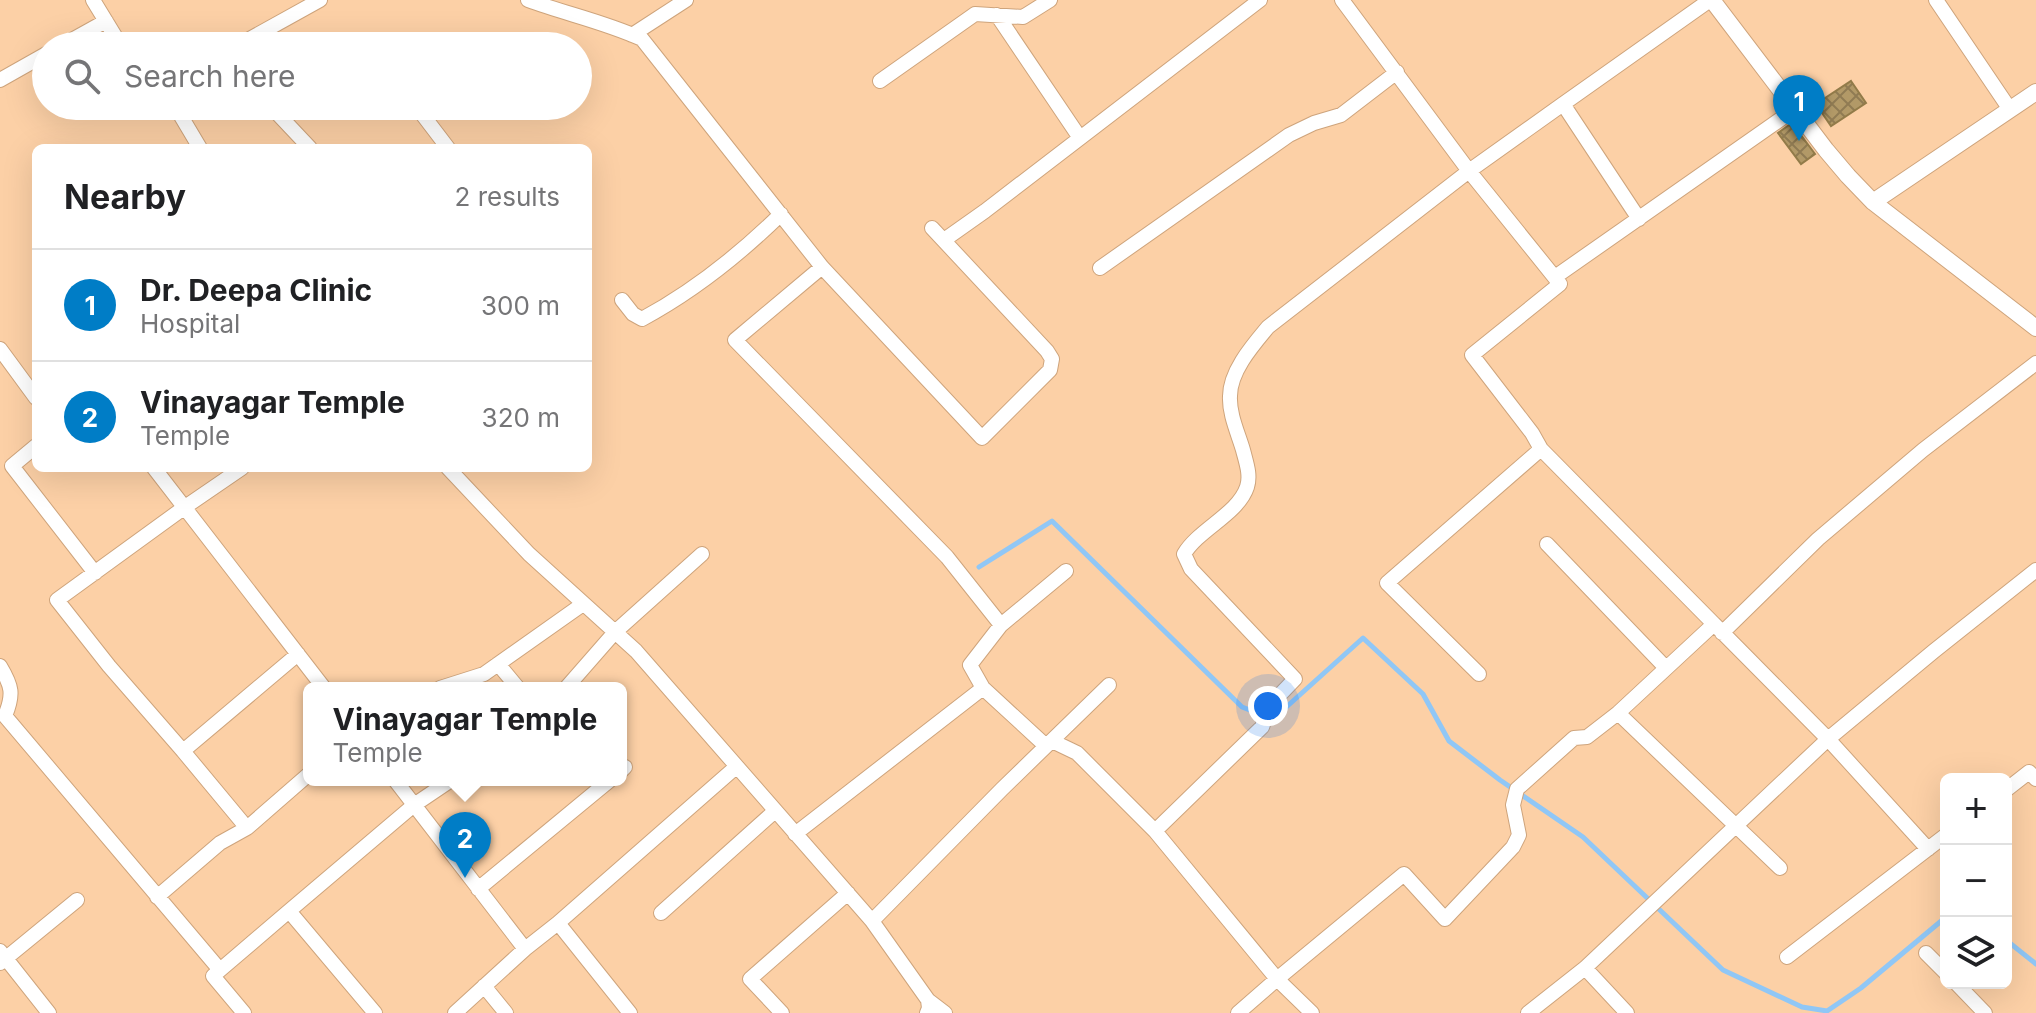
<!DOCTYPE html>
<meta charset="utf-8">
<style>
body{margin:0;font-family:Inter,sans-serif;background:#f6f6f6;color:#202124}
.controls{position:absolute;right:24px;bottom:24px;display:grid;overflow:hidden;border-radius:12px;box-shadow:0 8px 32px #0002}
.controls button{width:72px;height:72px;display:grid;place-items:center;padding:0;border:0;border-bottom:2px solid #e0e0e0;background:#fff;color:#202124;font:40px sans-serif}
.you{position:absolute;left:1268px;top:706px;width:28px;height:28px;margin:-20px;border:6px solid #fff;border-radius:50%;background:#1a73e8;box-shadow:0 0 0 12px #1a73e833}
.badge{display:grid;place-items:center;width:52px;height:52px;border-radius:50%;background:#007dc6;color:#fff;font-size:26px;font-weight:700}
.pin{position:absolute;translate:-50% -66px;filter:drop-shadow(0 2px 4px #0008)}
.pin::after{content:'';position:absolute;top:42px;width:28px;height:24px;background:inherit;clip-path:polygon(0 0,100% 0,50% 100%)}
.popup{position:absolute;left:303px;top:682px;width:324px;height:104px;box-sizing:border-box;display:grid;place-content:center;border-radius:12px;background:#fff;filter:drop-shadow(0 2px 6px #0005);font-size:26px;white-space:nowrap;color:#757577}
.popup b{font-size:30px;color:#202124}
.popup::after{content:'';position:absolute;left:50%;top:100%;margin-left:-16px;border:16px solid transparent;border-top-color:#fff}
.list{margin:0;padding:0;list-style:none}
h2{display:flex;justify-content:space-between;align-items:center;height:104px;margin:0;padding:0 32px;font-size:34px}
h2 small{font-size:26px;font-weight:400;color:#757577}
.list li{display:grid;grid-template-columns:52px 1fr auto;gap:24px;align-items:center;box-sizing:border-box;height:112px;padding:0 32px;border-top:2px solid #e0e0e0}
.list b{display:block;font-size:30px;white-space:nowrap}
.list p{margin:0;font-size:26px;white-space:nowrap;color:#757577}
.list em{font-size:26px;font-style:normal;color:#757577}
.icon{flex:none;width:44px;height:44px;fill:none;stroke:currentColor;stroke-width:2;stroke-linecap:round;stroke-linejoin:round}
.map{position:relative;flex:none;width:2036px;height:1013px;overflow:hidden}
.search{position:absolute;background:#fff;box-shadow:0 8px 32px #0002;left:32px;top:32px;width:560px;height:88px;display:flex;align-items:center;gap:20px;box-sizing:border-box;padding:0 28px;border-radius:44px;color:#757577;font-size:30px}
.panel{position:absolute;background:#fff;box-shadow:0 8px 32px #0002;left:32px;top:144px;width:560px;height:328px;border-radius:12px}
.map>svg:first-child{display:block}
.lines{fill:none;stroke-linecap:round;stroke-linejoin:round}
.stream{stroke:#90c7f6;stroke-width:5}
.building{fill:url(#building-cross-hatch);stroke:#927b49;stroke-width:2}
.minor-casing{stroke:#cea47c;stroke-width:16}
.tertiary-casing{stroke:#cea47c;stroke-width:18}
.minor{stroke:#fff;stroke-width:14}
.tertiary{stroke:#fff;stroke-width:16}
</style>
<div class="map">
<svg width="2036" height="1013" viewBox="0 0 2036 1013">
<defs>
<pattern id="building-cross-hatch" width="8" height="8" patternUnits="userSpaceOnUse" patternTransform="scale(2)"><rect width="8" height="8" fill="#b29967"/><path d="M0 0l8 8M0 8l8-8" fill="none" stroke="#907b53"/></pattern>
</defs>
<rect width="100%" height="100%" fill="#fcd0a6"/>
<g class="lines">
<!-- stream -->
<path class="stream" d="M979 567 1052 521 1242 707 1273 719 1363 638 1423 694 1449 741 1500 780 1583 837 1723 970 1802 1007 1827 1011 1861 988 1946 917
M2006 940 2036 964"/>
</g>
<!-- building -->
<path class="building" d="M1851 81 1866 103 1831 126 1816 104Z
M1792 123 1815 154 1801 164 1778 133Z"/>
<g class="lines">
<!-- minor casing -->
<g class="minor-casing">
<path id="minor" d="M93 0 121 46
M528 0C566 14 605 22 642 39L822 267 982 438 1050 370 1052 359 1047 351 932 228
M1342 0 1469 171 1563 104 1639 219
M1936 0 2009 108
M997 15 1080 138
M632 35 686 0
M61 46 106 21
M237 46 320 0
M0 80 46 54
M880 81 975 14 1023 17 1050 0
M1563 104 1710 0
M175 106 200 148
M263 106 277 113 292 106
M416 106 448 148
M277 113 310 148
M944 240 985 211 1260 0
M822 267 735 340 947 557 1001 625 1066 571
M1100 268 1289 135 1314 123 1341 115 1397 72
M1555 277 1795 109
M622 300 633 314 642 319C694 291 739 255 781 214
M0 349 36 398
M36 446 12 466 95 573
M154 468 324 688
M448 468 529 554 636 651 872 921
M1547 544 1666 668
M1714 624 1828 739 1934 651 2036 570
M1722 633 1818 539 1923 450 2036 363
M498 664 518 688
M0 666C12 686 14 694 5 716L220 970
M440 688 484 674 583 604
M566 688 615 632 702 554
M983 688 970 665 1001 625
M1618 713 1780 868
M1052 741 1077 753 1155 831 1277 979 1238 1013
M183 751 109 666 57 600 185 507 242 468
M621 771 625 767
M395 780 525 949 558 923
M2006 790 2029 772 2036 779
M247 828 309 774
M1155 831 1262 727 1270 705 1295 679 1191 569 1184 554C1199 529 1238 514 1247 487 1251 475 1246 462 1243 450 1238 433 1229 414 1230 396 1230 371 1253 345 1268 327L1469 171 1560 284 1472 355 1532 433 1541 449
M795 834 983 688 1046 746
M478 889 610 780
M157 897 220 843 247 828 183 751 298 654
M661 913 775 811
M0 951 49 1013
M1926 953 1946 973
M1787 957 1946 835
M0 963 77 900
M1585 968 1627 1013
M1956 983 1985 1013
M484 986 506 1013
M928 1000 945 1013
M244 1013 213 976 289 911
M375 1013 289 911 414 805 451 780
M455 1013 525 949
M630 1013 558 923 736 767
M782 1013 750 979 848 893
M927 1013 929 1008 928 1000 872 921 1002 789 1109 685
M1312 1013 1277 979 1404 874 1445 919 1513 847 1519 835 1513 805 1517 789 1574 738 1587 737 1618 713 1714 624 1541 449 1387 583 1479 674
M1528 1013 1585 968 1828 739 1928 849"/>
</g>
<!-- tertiary casing -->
<g class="tertiary-casing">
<path id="tertiary" d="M1712 0 1826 150 1848 176 1873 202 2036 328
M1873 202 2036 92"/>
</g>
<!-- minor -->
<use href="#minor" class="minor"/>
<!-- tertiary -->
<use href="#tertiary" class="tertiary"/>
</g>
</svg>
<div class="controls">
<button>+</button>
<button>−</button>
<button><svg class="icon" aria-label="layers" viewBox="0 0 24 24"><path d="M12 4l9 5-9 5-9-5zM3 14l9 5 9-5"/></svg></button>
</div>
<div class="you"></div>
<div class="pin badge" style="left:1799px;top:141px">1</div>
<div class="pin badge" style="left:465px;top:878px">2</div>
<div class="popup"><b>Vinayagar Temple</b>Temple</div>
<div class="search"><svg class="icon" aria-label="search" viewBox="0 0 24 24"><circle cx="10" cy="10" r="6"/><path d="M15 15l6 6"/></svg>Search here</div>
<section class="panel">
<h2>Nearby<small>2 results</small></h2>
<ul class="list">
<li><span class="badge">1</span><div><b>Dr. Deepa Clinic</b><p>Hospital</p></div><em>300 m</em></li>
<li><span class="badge">2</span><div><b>Vinayagar Temple</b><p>Temple</p></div><em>320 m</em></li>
</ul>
</section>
</div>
